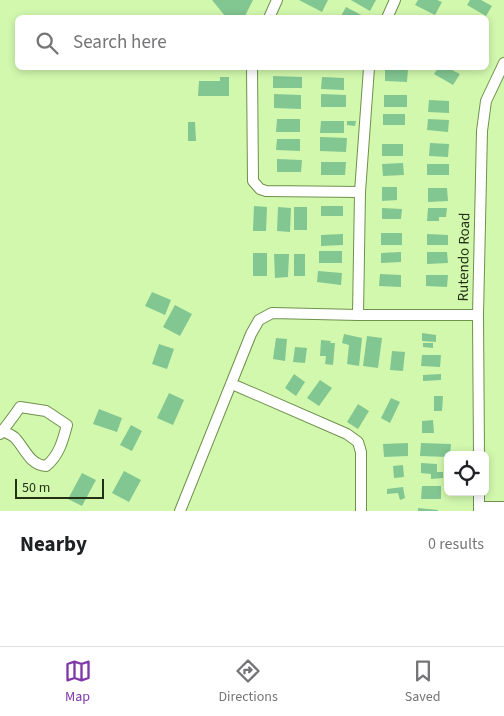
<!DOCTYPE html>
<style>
body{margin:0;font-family:"Source Sans 3",sans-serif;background:#f2f2f2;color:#202124}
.controls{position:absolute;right:15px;bottom:15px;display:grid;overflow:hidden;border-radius:8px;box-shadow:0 2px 8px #0003}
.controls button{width:45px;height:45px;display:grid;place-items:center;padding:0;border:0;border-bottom:1px solid #e0e0e0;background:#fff;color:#202124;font:25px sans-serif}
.scale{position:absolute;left:15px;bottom:12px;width:89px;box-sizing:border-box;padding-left:5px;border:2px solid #233014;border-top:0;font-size:14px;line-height:18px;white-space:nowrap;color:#233014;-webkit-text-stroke:4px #d2f8ae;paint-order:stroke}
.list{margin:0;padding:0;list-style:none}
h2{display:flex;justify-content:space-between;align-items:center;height:65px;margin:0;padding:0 20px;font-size:21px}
h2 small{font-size:16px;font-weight:400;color:#757577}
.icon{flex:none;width:28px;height:28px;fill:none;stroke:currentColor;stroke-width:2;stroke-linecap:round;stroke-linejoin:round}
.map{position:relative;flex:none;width:504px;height:511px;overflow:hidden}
.search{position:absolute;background:#fff;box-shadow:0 2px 8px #0003;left:15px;right:15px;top:15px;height:55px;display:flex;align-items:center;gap:12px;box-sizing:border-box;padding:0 18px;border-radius:8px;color:#757577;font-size:19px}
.sheet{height:135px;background:#fff}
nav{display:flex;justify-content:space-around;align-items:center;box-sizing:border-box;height:70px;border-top:1px solid #e0e0e0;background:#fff;font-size:14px;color:#757577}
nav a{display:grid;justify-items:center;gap:2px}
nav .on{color:#7f37a9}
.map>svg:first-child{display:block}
.building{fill:#82c691}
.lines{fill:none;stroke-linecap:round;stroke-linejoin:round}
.minor-casing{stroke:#6f914c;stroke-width:12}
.minor{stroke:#fff;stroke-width:10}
.labels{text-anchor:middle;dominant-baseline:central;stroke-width:5;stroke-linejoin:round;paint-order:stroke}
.street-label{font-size:15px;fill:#233014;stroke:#d2f8ae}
</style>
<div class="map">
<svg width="504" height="511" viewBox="0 0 504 511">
<rect width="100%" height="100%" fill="#d2f8ae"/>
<!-- building -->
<path class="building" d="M212 0H253L245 16H225Z
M299 0H328L322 12Z
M351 0H376L370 11Z
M418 0H437L442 2 435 15 415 5Z
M470 0H481L492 6 486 16 467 5Z
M346 7 367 18H340Z
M385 68 408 69 407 82 385 81Z
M438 68H448L460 74 453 85 434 74Z
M273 76 302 77V88H273Z
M220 77H229V96H198L199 81H220Z
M322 77 344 78V90L321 89Z
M274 94 301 95V109L274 108Z
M321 94 346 95V107H321Z
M384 95H407V107H384Z
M429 100 449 101V113L428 112Z
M383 114H405V125H383Z
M277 119H300V132H276Z
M428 119 449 120 448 132 427 130Z
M321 121H344V133H320Z
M347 121H356L355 126 347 125Z
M188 122H195L196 141H188Z
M320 137 347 138 346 152 320 151Z
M277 139H300V151L276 150Z
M430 143 449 144 448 157 429 156Z
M382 144H403V156H382Z
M277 159 302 160 301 172H277Z
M321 162H346L345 175H321Z
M403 163 404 175 383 176 382 164Z
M427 164H449V175H427Z
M382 187H397V200L382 201Z
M428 188H447L448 201 428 202Z
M254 206 267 207 266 231H253Z
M321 206H343V216H321Z
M278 207 291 208 290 232 277 231Z
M294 207H307V230H294Z
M382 208 402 209 401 219H382Z
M428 208H447L446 217H439V221H427Z
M381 233H402V245H381Z
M343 234V245L321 246V235Z
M427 234 448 235V245H427Z
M319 251H342V263H319Z
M401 252V262L381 263V253Z
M427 252H447L448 263 427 264Z
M253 253H267V276H253Z
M274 254H289L288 277 275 278Z
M294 254H305V276H294Z
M318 271 342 273 341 285 317 282Z
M380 274 401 275V287L379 286Z
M426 275H448L447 287 426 286Z
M152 292 171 300 165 315 145 306Z
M175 305 192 314 180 336 163 327Z
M422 333 436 335V342L422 341Z
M344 334 362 338 359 366 347 364 349 345 342 343Z
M367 336 382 338 378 368 363 366Z
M276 338 287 339 285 361 273 359Z
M321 340 331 341 330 343H335L333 365 325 364 326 356H320Z
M423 343H433V348L423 347Z
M159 344 174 349 167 369 152 364Z
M295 347 307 348 305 363 293 362Z
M392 351 405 352 403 371 390 370Z
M422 355H441L440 367 421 366Z
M294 374 305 382 296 396 285 388Z
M441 374V380L423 381V375Z
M320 380 332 388 319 406 307 398Z
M169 393 184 400 173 425 157 418Z
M434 396H443L442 411H434Z
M391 398 400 402 390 423 381 418Z
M358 404 369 411 358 429 347 422Z
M99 409 122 418 117 432 93 424Z
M433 420 434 433H422V421Z
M131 425 142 431 132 451 120 445Z
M408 443V456L384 457 383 444Z
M421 443 451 444 450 455H448V457L420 456Z
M421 463 437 464V472H443V478L431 479V474L421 473Z
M403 465 404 477 394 478 393 466Z
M124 471 141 480 129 502 112 493Z
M82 473 96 480 82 506 68 499Z
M422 486H441V499H421Z
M403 487 405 498 400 500 398 493 387 494V489Z
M418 508 438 510V511H418Z"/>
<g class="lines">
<!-- minor casing -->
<g class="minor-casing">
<path id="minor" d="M269 18 277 0
M387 18 395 0
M252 68 253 181 260 189 266 191 360 192
M358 315 360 192 369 68
M232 384 347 434 358 442 361 452V511
M0 434C7 425 14 416 20 407L46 411 67 425C63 440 59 456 46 466 30 465 25 449 16 439 13 435 7 433 2 431
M479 455 478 315 482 131 486 101 504 63
M479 492V511
M479 507H504
M180 511 251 334 259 320 272 313 358 315H478"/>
</g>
<!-- minor -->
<use href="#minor" class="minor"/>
</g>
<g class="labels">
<!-- street labels -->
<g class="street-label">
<text transform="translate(464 257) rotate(-89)">Rutendo Road</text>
</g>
</g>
</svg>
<div class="controls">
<button><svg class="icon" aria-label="locate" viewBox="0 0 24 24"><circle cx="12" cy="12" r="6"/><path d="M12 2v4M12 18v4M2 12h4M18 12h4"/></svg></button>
</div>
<div class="scale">50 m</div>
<div class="search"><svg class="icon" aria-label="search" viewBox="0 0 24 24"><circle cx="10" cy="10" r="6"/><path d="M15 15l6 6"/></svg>Search here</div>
</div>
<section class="sheet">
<h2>Nearby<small>0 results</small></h2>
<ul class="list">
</ul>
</section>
<nav>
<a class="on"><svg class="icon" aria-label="map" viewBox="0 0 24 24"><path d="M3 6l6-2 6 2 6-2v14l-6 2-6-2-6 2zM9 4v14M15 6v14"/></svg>Map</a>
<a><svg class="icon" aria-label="directions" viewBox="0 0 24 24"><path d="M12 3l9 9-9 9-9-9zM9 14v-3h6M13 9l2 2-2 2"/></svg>Directions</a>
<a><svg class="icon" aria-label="saved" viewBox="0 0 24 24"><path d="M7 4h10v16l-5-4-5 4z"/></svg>Saved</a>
</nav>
